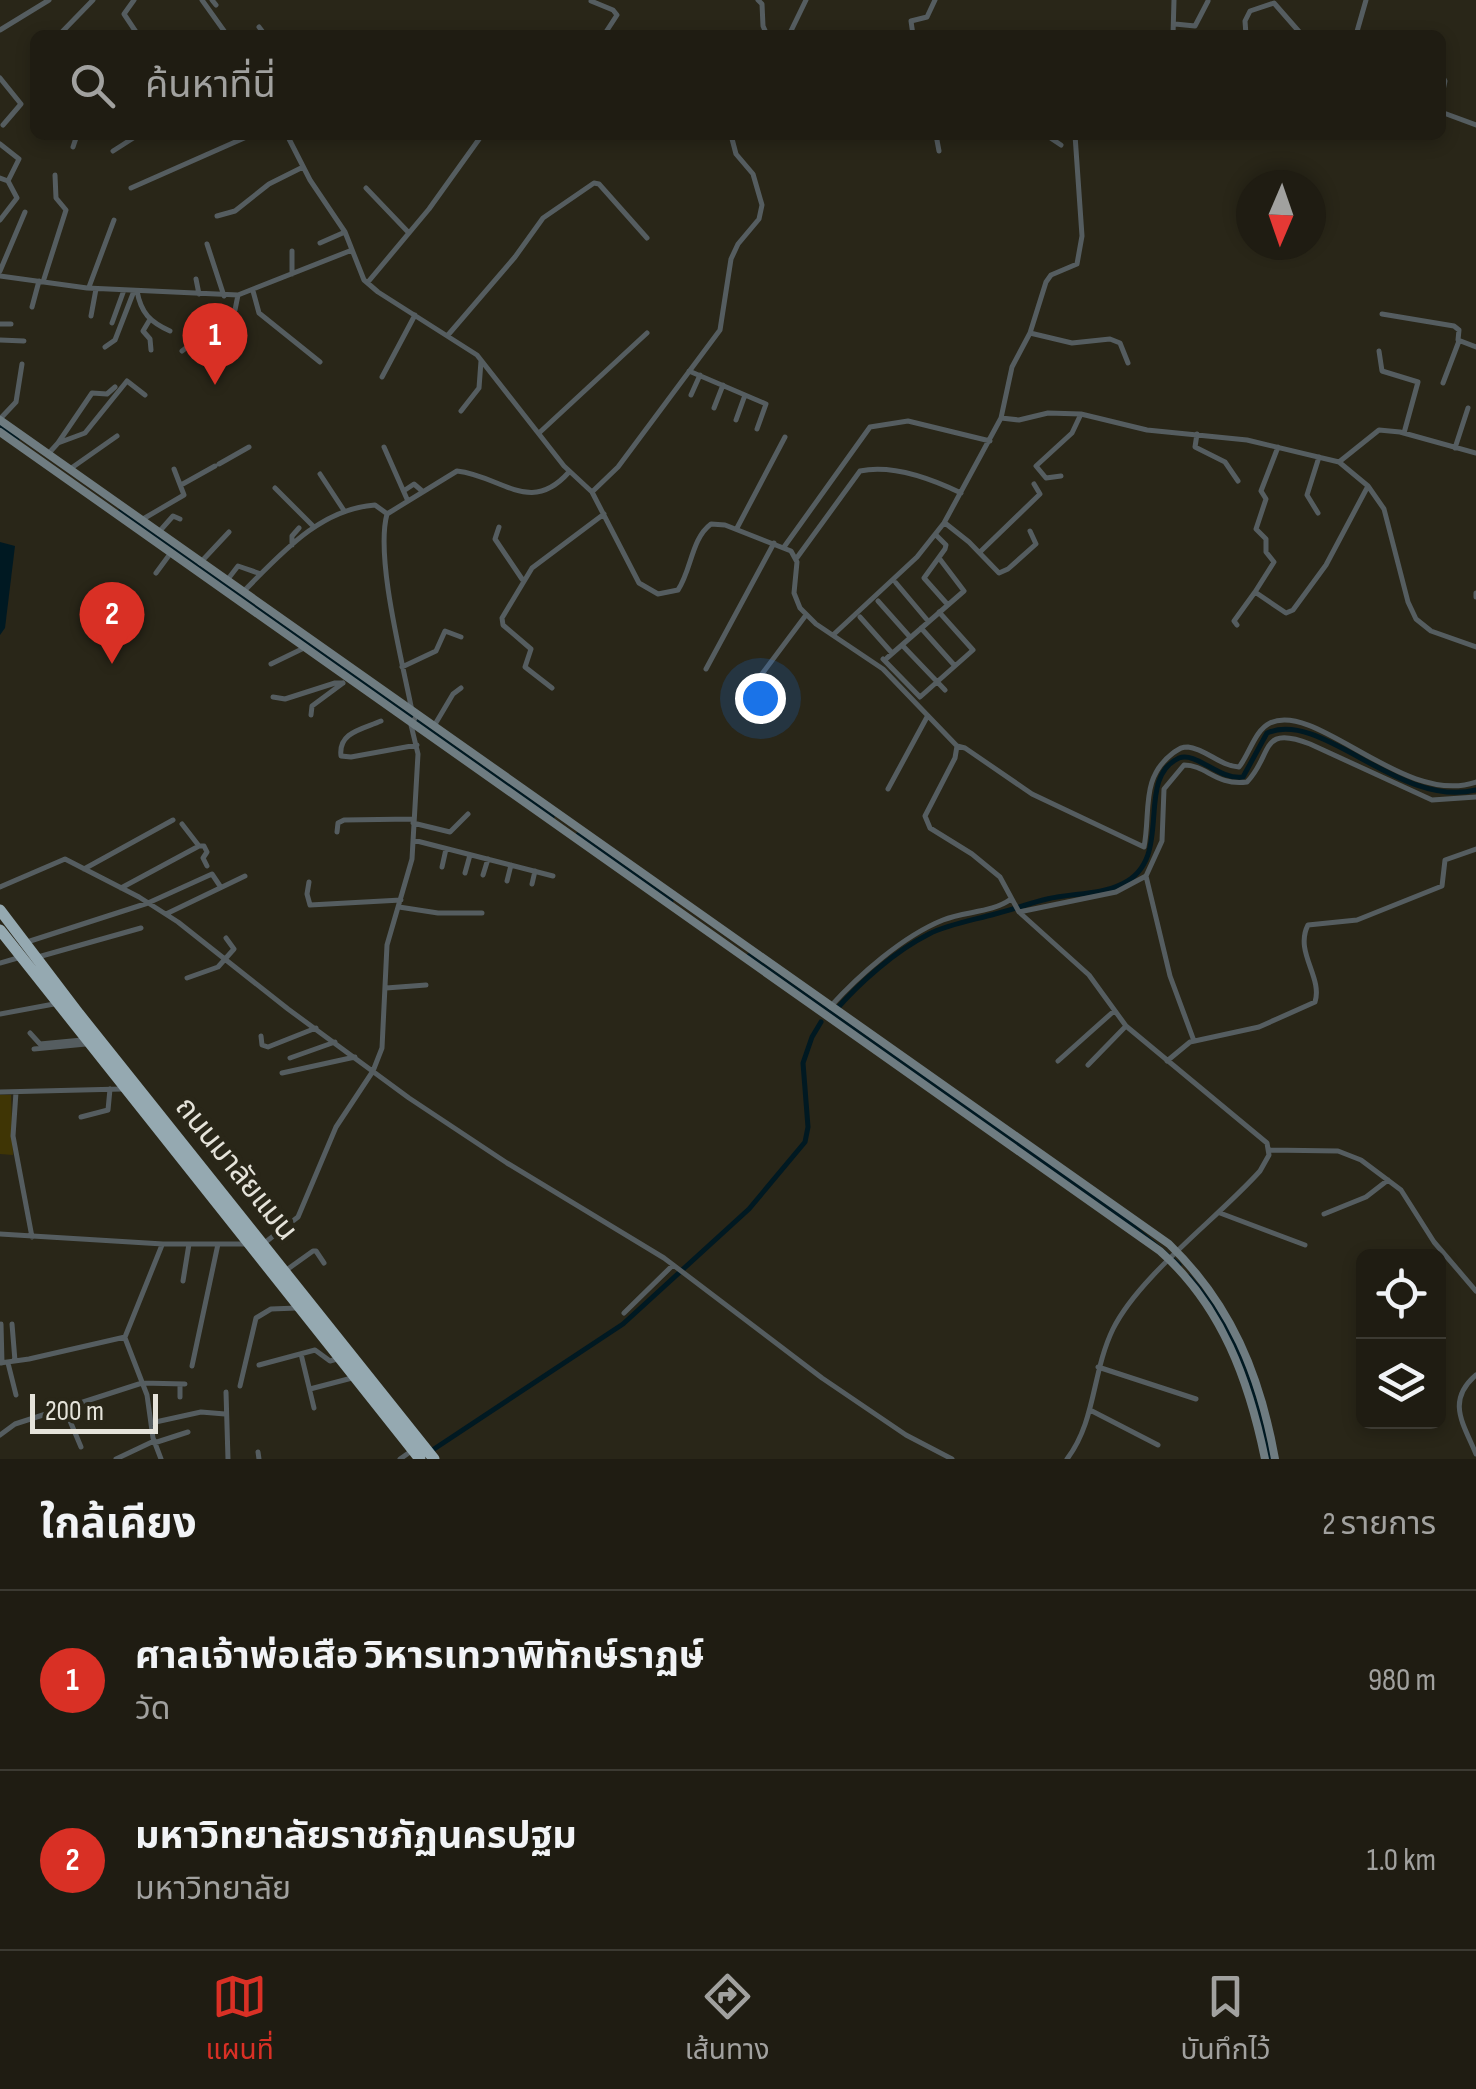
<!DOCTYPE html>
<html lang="th">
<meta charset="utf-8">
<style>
body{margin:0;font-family:"Sofia Sans Condensed","Noto Sans Thai",sans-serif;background:#2c2920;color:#f1f3f6}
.controls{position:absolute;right:30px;bottom:30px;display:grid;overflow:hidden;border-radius:15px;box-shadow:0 5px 15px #0003}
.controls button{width:90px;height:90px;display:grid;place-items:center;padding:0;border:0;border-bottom:2px solid #3c3a32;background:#1f1c12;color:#f1f3f6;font:50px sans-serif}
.compass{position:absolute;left:1236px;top:170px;width:90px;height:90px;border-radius:50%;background:#1f1c12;box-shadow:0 5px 15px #0003;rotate:182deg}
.scale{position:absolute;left:30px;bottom:25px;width:128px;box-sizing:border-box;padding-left:10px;border:5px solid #e5e3da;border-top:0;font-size:28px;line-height:35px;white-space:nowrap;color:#e5e3da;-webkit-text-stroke:8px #292618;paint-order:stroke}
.you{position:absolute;left:760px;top:698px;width:35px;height:35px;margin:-25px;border:8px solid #fff;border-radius:50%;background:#1a73e8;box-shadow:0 0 0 15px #1a73e833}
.badge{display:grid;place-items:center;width:65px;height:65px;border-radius:50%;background:#d93025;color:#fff;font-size:32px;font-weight:700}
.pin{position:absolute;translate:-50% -82px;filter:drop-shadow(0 2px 5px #0008)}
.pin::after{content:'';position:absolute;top:52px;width:35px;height:30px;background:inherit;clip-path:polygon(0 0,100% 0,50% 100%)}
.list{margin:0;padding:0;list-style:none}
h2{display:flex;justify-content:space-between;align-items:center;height:130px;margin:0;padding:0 40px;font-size:42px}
h2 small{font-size:32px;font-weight:400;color:#a1a19f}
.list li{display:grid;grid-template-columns:65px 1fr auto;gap:30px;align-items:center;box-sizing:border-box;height:180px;padding:0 40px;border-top:2px solid #3c3a32}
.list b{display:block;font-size:38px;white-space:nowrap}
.list p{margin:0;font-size:32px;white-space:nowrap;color:#a1a19f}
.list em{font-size:32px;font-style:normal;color:#a1a19f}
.icon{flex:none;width:55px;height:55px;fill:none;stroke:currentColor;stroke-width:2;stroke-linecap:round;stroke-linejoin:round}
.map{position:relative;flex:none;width:1476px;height:1459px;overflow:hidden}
.search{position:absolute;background:#1f1c12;box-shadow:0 5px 15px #0003;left:30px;right:30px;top:30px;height:110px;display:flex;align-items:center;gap:25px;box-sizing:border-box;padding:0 35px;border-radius:15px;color:#a1a19f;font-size:38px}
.sheet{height:490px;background:#1f1c12}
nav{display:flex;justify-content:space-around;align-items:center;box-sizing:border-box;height:140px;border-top:2px solid #3c3a32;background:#1f1c12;font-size:28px;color:#a1a19f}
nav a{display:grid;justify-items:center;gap:5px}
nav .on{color:#d93025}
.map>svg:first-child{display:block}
.green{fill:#3f3505}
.water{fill:#001922}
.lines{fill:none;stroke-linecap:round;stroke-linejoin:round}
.canal{stroke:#001922;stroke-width:5}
.street{stroke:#555d60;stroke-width:5}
.secondary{stroke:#6f7c81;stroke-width:8}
.highway{stroke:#95a9b1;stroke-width:11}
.labels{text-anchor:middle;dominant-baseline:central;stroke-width:10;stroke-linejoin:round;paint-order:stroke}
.street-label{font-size:30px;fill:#e5e3da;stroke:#292618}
</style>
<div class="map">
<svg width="1476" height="1459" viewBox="0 0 1476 1459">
<rect width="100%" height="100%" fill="#292618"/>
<!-- green -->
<path class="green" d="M0 1095H11L13 1155 0 1154Z"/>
<!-- water -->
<path class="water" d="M0 542 15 546 5 628 0 635Z"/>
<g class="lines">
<!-- canal -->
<path class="canal" d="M0 426 17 440
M120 512 552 817
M578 835 671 901
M749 956 1123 1218 1179 1265
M834 1012C859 983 895 951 929 934 949 924 974 920 995 914 1013 910 1029 903 1047 899 1071 893 1100 895 1122 884 1176 859 1133 779 1179 758 1196 751 1220 781 1243 777L1267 733C1322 709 1399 809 1476 790
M1189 1277C1237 1330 1255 1391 1269 1459
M428 1453 623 1324 749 1209 805 1142 808 1127 803 1063 812 1037 821 1022"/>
<!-- street -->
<path class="street" d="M134 0 124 14 138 35
M202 0 227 35
M212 0 216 5
M758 0 762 4 763 26 767 35
M591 1 613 10 617 15 604 35
M1175 24 1195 26 1208 1
M259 27 265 35
M0 30 49 0
M59 35 93 0
M789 35 806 0
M913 35 911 21 927 17 935 0
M1173 35 1174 0
M1246 35 1245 21 1250 11 1274 3 1302 35
M1356 35 1366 0
M1441 73 1445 81 1441 100
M0 78 21 104 3 125
M1441 112 1476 125
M287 135 310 180 345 232 364 280 378 292 477 355 564 466 592 492 639 583 658 594 678 590C692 569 691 539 711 524L725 525 791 551 797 562 794 593 800 608 816 624 883 669 957 746 955 758 925 816 930 828 972 854 1000 877 1019 912 1089 975 1126 1026 1267 1143 1269 1155 1260 1171C1218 1218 1139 1276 1113 1329 1092 1372 1096 1421 1067 1459
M936 135 939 151
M1046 135 1061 145
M0 144 19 159 8 181
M73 147 77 135
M113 151 138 135
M0 178 8 181 17 198 0 220
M131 188 251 135
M366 188 409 233
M217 216 235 211 269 184 303 167
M320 243 345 232
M207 244 224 296
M292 251V274
M0 271 25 212
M0 276 87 288 238 295 352 250
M196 279 199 294
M43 282 66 210 56 198 55 175
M368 282 429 209 482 135
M89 287 114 220
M137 291C141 313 150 322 170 331
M253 291 259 313 320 362
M32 307 39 281
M1382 314 1454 326 1459 330 1458 340 1476 347
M91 316 96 289
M149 321 143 331 150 339 151 350
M112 323 124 290
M0 324H11
M1030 333 1072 343 1110 339 1120 343 1128 363
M448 335 515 257 543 218 594 183 599 184 647 238
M0 340 24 341
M105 347 115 340 134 291
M182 351 235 310 238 295
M1379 351 1382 371 1418 382 1404 433
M689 371 766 404 757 429
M382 377 415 315
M1443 383 1459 341
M691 395 700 375
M714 408 723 385
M461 411 479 388 481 361
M1001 418 1019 420 1048 413 1081 414 1147 430 1247 440 1339 462 1368 486 1384 509 1408 602 1416 619 1431 631 1476 647
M0 419 16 402 22 364
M736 420 745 395
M539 433 647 333
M1197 434 1195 447 1225 462 1238 481
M58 443 92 393 107 394 115 387
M384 447 407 499
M1455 448 1468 408
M49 453 58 443 85 433 127 381 145 395
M1339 462 1379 430 1400 432 1476 453
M219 464 249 447
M70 469 117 436
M320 474 343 509
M1061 476 1046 478 1036 466 1072 433 1081 414
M181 485 215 466
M275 488 314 527
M405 490 414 484 421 490
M592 492 618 467 720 330 731 259 738 244 759 219 762 205 753 174 736 154 731 135
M1318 513 1307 495 1319 457
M143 519 184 495 174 469
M945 523 969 542 999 573 1008 569 1036 544 1030 531
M499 527 495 539 522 579
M737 528 785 437
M158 533 173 516 180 519
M936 535 946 545 945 549 924 578 948 605
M292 545V536L299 528
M784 547 870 427 908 421 990 441
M980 552 1040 494 1034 484
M796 559 860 471C893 464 932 479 961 493
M200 563 229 532
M156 573 170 554
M228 579 238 566 261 574
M896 583 928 621
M243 592C280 555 319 509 375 505L386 513
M1255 592 1274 562 1266 552V539L1256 529 1266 499 1261 491 1278 447
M1476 593V597
M878 601 910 637
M860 617 892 653
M1237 625 1234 621 1255 592 1286 613 1293 610 1326 565 1368 486
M921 628 955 666
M833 635 917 557 944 523 1001 418 1012 367 1030 333 1046 282 1051 275 1077 264 1082 236 1075 135
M902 645 945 690
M887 658 964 591 939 558
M883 659 920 697 973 650 939 612
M271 664 304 648
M402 667 436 651 445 631 461 637
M706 669 774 543
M552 688 525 667 531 649 503 625 502 618 532 568 604 514
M273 697 285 699 335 683H343
M760 706 747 694 806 615
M412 711C403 664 375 558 387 514L457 471C502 476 530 516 569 472
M311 715 312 706 343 683
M381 721C363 729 338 732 341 756L351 757 417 745
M434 726 453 694 461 688
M957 746 965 748 1032 794 1144 847C1151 812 1140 778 1173 753 1179 749 1181 747 1188 747 1206 749 1220 766 1239 767 1249 755 1255 730 1270 723 1317 701 1404 807 1476 782
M888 789 927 717
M413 823 450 832 468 814
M337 832 338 823 344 820 413 819
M413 840 553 876
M199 846H204L207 852 203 858 207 866
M442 867 446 849
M84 869 173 820
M465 873 470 855
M483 875 488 859
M1146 876 1170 976 1194 1041
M507 881 511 865
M309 882 307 894 310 905 401 900
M532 884 535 871
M0 887 65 859 139 897 178 922 288 1009 409 1098 507 1163 664 1258 822 1378 906 1435 952 1459
M121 888 199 846 182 824
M399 907 438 913H482
M1019 912 1116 892 1146 876 1162 841 1164 789 1184 765C1207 765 1215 786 1247 782 1273 755 1259 724 1310 744L1432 800 1476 797
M166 914 245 876
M27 942 148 903 212 874 220 886
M38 957 141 928
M0 963 21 957
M187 978 218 967 234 949 226 938
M386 988 426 985
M830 1007C859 975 903 936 943 920 965 911 992 913 1011 899
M0 1014 54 1004
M30 1033 40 1044 82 1040
M261 1036 262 1045 268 1047 316 1028
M34 1049 86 1044
M290 1058 335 1042
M1058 1061 1114 1011
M1167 1061 1190 1042 1259 1027 1315 1002C1323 977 1294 952 1308 925L1357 920 1442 886 1445 860 1476 849
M1088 1065 1126 1026
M282 1073 355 1057
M0 1092 122 1089
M16 1092 13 1136 32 1237
M81 1117 108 1110 110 1089
M1269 1150 1338 1151 1361 1160 1401 1190 1434 1242 1476 1291
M1220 1213 1305 1245
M1324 1214 1366 1197 1388 1180
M0 1234 163 1244H247
M263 1244 298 1217 336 1127 373 1071 382 1048 387 945 412 859 418 754 411 725 417 715
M285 1271 313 1251H316L324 1263
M183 1281 189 1244
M624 1313 673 1265
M1 1324 2 1363
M12 1324 15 1361
M125 1338 147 1395 153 1438 161 1459
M301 1354 314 1408
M0 1363 29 1359 125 1337 162 1245
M8 1363 16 1395
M259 1365 315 1350 330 1361 337 1359
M192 1366 218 1244
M1098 1367 1196 1399
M1476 1375C1446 1401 1463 1423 1476 1454
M180 1384V1397
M240 1386 256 1318 271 1309 297 1308
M310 1389 352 1378
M226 1392 228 1459
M65 1409 81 1447
M1090 1410 1158 1445
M151 1423 201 1412 225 1414
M0 1435 15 1424 142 1383 185 1384
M154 1443 188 1432
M258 1452 259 1459
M116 1459 154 1441
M400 1459 410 1452"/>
<!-- secondary -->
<path class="secondary" d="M0 420 1169 1244C1231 1304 1260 1375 1275 1459
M0 432 1160 1251C1222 1306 1249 1381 1265 1459"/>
<!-- highway -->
<path class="highway" d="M0 910 79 1014 434 1459
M0 930 420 1459"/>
</g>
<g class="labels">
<!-- street labels -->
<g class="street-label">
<text transform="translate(236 1169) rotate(51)">ถนนมาลัยแมน</text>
</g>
</g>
</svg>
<div class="controls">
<button><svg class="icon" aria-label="locate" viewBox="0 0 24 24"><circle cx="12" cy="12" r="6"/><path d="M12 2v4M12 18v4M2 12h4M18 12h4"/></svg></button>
<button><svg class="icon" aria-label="layers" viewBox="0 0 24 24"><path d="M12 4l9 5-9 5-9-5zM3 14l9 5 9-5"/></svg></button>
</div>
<svg class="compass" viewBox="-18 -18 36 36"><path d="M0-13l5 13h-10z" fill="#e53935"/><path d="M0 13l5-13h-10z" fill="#a1a19f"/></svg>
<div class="scale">200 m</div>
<div class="you"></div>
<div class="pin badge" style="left:215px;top:385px">1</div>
<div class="pin badge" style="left:112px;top:664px">2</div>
<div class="search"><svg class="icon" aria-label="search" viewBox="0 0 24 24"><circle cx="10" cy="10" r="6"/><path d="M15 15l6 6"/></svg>ค้นหาที่นี่</div>
</div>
<section class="sheet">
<h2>ใกล้เคียง<small>2 รายการ</small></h2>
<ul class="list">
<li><span class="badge">1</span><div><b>ศาลเจ้าพ่อเสือ วิหารเทวาพิทักษ์ราฏษ์</b><p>วัด</p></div><em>980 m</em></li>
<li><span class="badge">2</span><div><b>มหาวิทยาลัยราชภัฏนครปฐม</b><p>มหาวิทยาลัย</p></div><em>1.0 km</em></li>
</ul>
</section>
<nav>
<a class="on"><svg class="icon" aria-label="map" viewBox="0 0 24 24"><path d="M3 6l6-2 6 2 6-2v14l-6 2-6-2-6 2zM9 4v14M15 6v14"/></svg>แผนที่</a>
<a><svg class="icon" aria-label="directions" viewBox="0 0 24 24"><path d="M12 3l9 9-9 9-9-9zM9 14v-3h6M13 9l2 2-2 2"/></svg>เส้นทาง</a>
<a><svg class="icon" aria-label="saved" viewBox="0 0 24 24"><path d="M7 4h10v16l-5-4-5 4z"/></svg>บันทึกไว้</a>
</nav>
